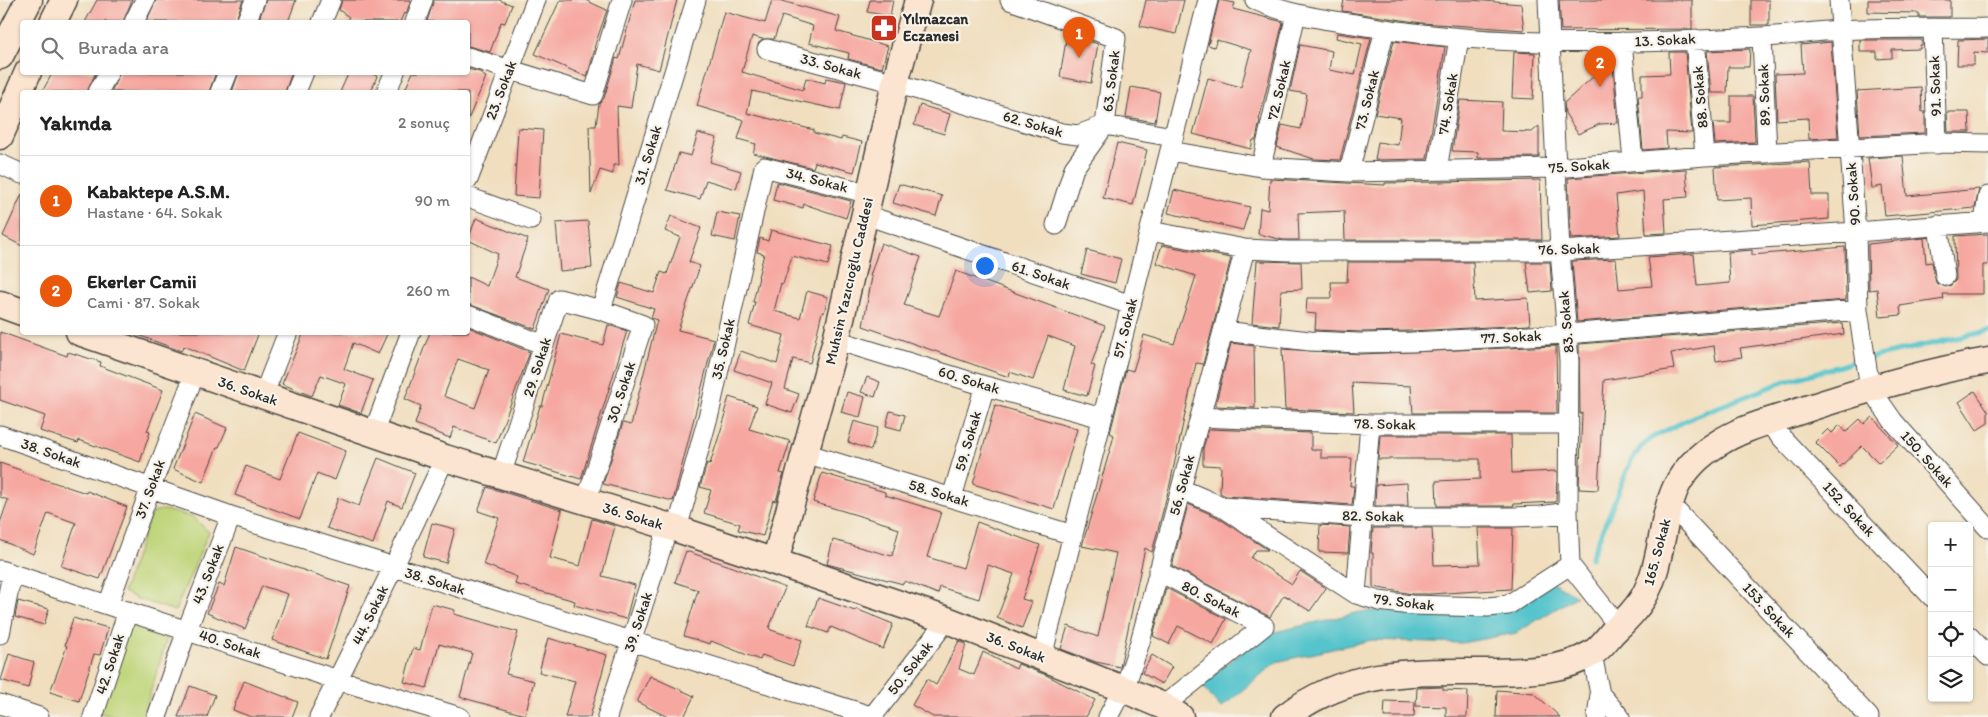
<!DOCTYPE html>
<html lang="tr">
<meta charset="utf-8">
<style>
body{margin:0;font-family:Itim,sans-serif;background:#f2f2f2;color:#222}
.controls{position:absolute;right:15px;bottom:15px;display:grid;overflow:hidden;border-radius:5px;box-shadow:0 1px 4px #0004}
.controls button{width:45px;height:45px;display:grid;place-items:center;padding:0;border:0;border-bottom:1px solid #e0e0e0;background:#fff;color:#222;font:25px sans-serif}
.you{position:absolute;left:984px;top:265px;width:18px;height:18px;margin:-12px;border:4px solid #fff;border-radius:50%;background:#1a73e8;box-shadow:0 0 0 8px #1a73e833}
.badge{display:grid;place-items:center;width:32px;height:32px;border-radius:50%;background:#ea580c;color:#fff;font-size:16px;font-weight:700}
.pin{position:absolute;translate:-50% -41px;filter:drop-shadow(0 1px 2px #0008)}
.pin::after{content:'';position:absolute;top:26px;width:18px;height:15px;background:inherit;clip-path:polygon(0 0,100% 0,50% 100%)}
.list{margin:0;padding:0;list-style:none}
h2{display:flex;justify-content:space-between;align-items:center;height:65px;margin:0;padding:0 20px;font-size:21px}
h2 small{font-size:16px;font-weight:400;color:#767676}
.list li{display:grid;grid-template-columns:32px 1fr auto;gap:15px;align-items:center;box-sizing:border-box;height:90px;padding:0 20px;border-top:1px solid #e0e0e0}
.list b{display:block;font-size:19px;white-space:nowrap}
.list p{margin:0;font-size:16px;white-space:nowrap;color:#767676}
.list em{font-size:16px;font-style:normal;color:#767676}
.icon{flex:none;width:28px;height:28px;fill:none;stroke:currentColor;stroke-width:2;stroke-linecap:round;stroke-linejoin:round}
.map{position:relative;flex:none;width:1988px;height:717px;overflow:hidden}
.search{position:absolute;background:#fff;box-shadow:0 1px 4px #0004;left:20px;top:20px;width:450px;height:55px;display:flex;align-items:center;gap:12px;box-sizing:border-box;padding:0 18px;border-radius:5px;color:#767676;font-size:19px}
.panel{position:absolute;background:#fff;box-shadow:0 1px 4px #0004;left:20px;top:90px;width:450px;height:245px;border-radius:5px}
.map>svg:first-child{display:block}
.green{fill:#bfd57a;stroke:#758052}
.water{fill:#57c4cc;stroke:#41787c}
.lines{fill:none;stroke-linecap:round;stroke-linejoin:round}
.stream{stroke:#57c4cc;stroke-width:5}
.building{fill:#f6a7a0;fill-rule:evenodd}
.minor-casing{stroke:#494641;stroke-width:21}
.secondary-casing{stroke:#494641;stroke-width:29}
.minor{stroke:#fff;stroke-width:19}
.secondary{stroke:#fce5d0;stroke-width:26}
.labels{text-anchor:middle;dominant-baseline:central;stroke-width:4.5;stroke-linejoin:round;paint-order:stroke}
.poi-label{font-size:15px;font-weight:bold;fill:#2b2b2b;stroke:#f7f3e8;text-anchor:start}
.street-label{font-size:15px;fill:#2b2b2b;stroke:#f7f3e8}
</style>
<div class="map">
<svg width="1988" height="717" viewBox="0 0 1988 717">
<rect width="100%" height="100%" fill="#f7f3e8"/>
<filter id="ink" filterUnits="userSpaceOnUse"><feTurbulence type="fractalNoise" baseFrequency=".02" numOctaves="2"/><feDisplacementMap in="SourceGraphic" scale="10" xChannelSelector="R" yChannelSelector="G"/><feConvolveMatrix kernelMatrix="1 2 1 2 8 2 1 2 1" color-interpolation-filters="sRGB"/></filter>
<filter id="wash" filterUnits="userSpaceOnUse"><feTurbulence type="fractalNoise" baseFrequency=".0096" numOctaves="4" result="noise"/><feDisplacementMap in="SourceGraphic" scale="20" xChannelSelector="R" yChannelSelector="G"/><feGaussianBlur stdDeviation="1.12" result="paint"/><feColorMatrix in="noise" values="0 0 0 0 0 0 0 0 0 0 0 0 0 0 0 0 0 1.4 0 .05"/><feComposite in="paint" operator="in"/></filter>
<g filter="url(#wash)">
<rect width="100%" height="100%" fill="#f0debe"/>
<!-- green -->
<path class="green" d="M164 510 193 517 209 532 175 611 138 599 123 592 150 516 156 511Z
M131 619 169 632 143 717H114L98 712Z"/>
<!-- water -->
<path class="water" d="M1552 582 1577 596 1516 633 1461 643 1372 640 1276 662 1221 708 1201 685 1262 635 1360 612 1389 610 1493 612Z"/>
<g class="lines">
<!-- stream -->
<path class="stream" d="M1869 358 1988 331
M1591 558 1631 461 1641 447 1653 437 1695 416 1783 382 1861 360"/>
</g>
<g id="blocks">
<!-- building -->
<path class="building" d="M97 0H132L123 22H85Z
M156 0H243L235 22H146Z
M266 0H296L288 22H258Z
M342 0H411L406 14 404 13 400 22H346L349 17 339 10Z
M434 0H499L512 5 505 23 501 22 490 52 468 46V22H433L427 21Z
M560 0H585L607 10 594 48 595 49 587 77 535 54Z
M635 0H677L659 70 637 64 631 108 617 106 619 165H613V174L600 170 591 194 589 126H596L599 104 604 98 616 58 619 59Z
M772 0H778L840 17 836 31 888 46 882 68 852 60 848 59 849 53 809 43 813 26 782 16 774 39H762L752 36 742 72 803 90 806 78 825 83 826 78 846 82 840 110 752 91 747 113 814 130V133L841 140 842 137 862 142 854 172 815 162 813 168 753 153 756 144 738 139 744 120 697 106 724 12 765 23Z
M870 0H893L890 16 867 12Z
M1146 0H1184L1176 34 1140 26Z
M1219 0 1235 3 1233 9 1283 22 1259 120H1260L1256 140H1253L1251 149 1193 134 1208 78 1241 87 1251 50 1217 40 1214 47 1208 45Z
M1344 0H1471L1521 4 1524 30 1422 23 1342 11Z
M1559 0H1692V29L1561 30Z
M1751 0H1769V25H1751Z
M1868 0H1950V17H1919V13L1868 12Z
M1337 33 1371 38 1340 160 1314 159 1277 147 1282 125 1301 129 1307 94 1290 91 1300 45 1332 51 1329 70 1355 75 1362 44 1336 38Z
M1067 34 1098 44 1091 83 1060 77Z
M1988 39V53L1974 52V65H1957L1958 40Z
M1860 40H1922V45H1920V49L1892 50V58L1877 59V52H1860Z
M1394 41 1445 47 1427 159 1375 160 1378 142 1398 145 1401 118 1375 114Z
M1831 42 1838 137 1809 139 1808 118 1777 120 1775 74 1803 73 1801 45Z
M1750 49 1749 67H1728L1727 93H1711L1707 51Z
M1514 52 1535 53 1533 99 1512 98Z
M1669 52H1685L1692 133 1666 132 1667 148 1643 150 1638 96H1642V75L1670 74Z
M1604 67H1613L1618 123 1600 124 1578 134 1565 113 1564 103Z
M468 69 483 73 482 75 486 77 468 120V92H404L413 72H468Z
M53 72H96L87 92H42Z
M120 72H216L209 92H111Z
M239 72H292L285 92H232Z
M349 72H368L377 76 371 92H340Z
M1131 87 1160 92 1155 122 1126 117Z
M1921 87 1922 112H1925V133L1860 136 1857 91Z
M1731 96H1753L1755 142 1715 144 1713 123H1731Z
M1460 100 1502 102 1501 131 1532 132 1539 126V157L1478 158V152L1452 151Z
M920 105 950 114 944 134 914 125Z
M1947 112H1969L1970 132H1948Z
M518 128 543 130 539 198 514 196Z
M698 133 717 138 710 162 741 171 736 189 706 180 700 199 667 190 679 153 691 156Z
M1117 143 1147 150 1133 205 1103 198Z
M1903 156 1907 196 1979 189 1975 208 1885 216 1882 186 1872 188 1868 158Z
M1810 162 1812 195H1829V219L1752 225 1751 198 1717 200 1715 167Z
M1686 169 1688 197 1664 199 1666 233 1646 234 1643 191 1616 195 1620 236 1571 239 1568 178Z
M1270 179 1385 185V183L1540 180 1542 240H1345L1344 211 1298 213 1299 240H1283L1258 234 1260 208 1268 210Z
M777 182 851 201 846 218 804 204 803 208 773 200Z
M899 184 942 196 936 216 893 203Z
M1174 190 1250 207 1243 230 1168 213Z
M22 194V246L3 236Z
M717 212 740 216 735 241 712 236Z
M671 216 701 228 689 262 700 266 678 330 714 339 673 501 603 484 623 423 631 425 657 320 651 318 654 309 617 297 621 283 654 293 661 272 667 274 680 237 665 231Z
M476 218 528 239 515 277 549 289 535 329 468 304V277L487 286 498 254 468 240Z
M588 221 592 268 560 271 556 223Z
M771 230 833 246 828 265 792 256 783 284 781 283 774 311 800 318 807 291 828 297 824 313 822 312 810 363 793 359 785 389 799 394 792 413 765 404 772 383 734 370 741 351 777 364 784 335 749 325 755 302H753L759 277H758L764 254 757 252 760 238 768 241Z
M1988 234V265H1983V294H1943L1944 299 1900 306 1901 315 1880 317 1877 289 1869 290 1868 244 1924 238 1926 263 1932 262 1936 283 1946 287 1951 285 1956 280 1955 236Z
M881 243 921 257 904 305 939 316 956 271 1105 326 1091 365 1095 366 1087 396 1064 390 1075 346 1048 336 1033 380 1010 372 1009 377 863 326 872 277 870 276Z
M1162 245 1231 258 1203 364 1196 363 1170 484 1152 552 1145 548 1120 667 1096 662 1061 649 1068 626 1098 637 1116 553 1082 546 1112 443 1114 435 1110 433 1126 369 1133 371 1144 335 1174 344 1196 276 1156 263Z
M1845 247 1846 300 1577 322 1572 261 1616 259 1619 289 1652 286 1648 257 1694 254 1697 286 1730 283 1728 252 1752 250V255Z
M1087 250 1121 259 1115 283 1081 274Z
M1257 261 1301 262 1302 289 1281 290 1279 326 1252 323Z
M1348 262H1473L1475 301 1528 298 1530 325 1411 331 1360 332 1315 330 1316 314 1306 313 1307 298H1332L1331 282H1347Z
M1526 262H1550L1552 291 1530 293Z
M1843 323 1844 334 1740 348 1742 357 1716 361 1714 346 1671 353 1674 369 1604 380 1598 490 1579 489 1582 413 1580 414 1579 344Z
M608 325 627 331 581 479 523 462 540 406H542L561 334 603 345Z
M468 327 530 352 496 443 454 427 450 438 415 424 421 406 405 399 430 332H468ZM458 359 489 370 475 408 444 396Z
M0 332 67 356 68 352 101 362 100 366 163 390 147 431 150 432 140 462 79 440 78 443 40 431 45 416 0 400Z
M130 332H259L244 371 184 346 181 351Z
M304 332H388L378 354 353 343 344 369 373 380 361 413 338 405 346 384 321 375 312 396 282 384Z
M1231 343 1254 346 1255 408 1215 406Z
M1556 346 1557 413H1413L1411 386 1352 383 1354 412 1285 409 1282 349 1360 354Z
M867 377 880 382 875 397 861 392Z
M1975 391 1988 411V423L1977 430 1959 402Z
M847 392 865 397 860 417 841 412Z
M729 397 757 406 749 429 790 441 780 473 784 474 782 479 776 501 773 500 763 536 738 530 740 524 704 513 711 490 700 487 707 463 710 464 726 414 724 413Z
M995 405 1077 429 1054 509 973 484Z
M890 411 905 415 901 430 886 426Z
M195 414 227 428 219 447H217L203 482 173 469Z
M1872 417 1898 445 1879 463 1862 446 1840 467 1815 442 1828 429 1832 433 1840 425 1846 432 1860 419 1864 424Z
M854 421 878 428 871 450 848 442Z
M1209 429 1311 433V450H1321V458H1352L1350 486H1354L1352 505 1226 496 1220 493 1221 466 1203 465V448Z
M298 433 346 451 335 480 317 473 300 519 235 495 246 466 280 479Z
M1380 435H1511L1512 473 1557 471 1556 502 1514 504 1513 506H1437L1436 481 1480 479V459H1378Z
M378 458 415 473 402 507 388 501 373 544 327 528 338 498 359 506Z
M0 463 23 471 22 472 86 493 87 491 127 507 100 579 61 566 76 523 48 513 33 554 0 540V523L8 500 0 497Z
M822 473 885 492V495L941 512 927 557 963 568 977 522 1040 545 1022 599 1032 602 1022 628 997 618 1014 574 988 565 979 599 940 587 938 594 905 581 903 584 827 564 833 540 892 556 899 529 890 526V525L813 502Z
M1407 483 1408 506H1375L1376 485Z
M487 487 562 510 550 558 580 566 592 519 615 526 602 576 635 585 626 619 574 605 575 601 515 584 517 577 483 564 499 518 478 511Z
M1188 504 1217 517 1268 550H1256L1251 558 1292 584 1300 571 1326 588 1310 611 1284 595 1270 617 1172 566Z
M432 523 455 529 446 563 423 557Z
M1320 525 1350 527 1348 553 1319 552Z
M1373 528H1432L1434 565 1480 564 1478 528H1513L1511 589 1430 594H1412L1373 587V553H1371Z
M236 547 350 586 326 659 272 640 288 594 262 586 245 629 207 613 219 584 224 586Z
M686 551 733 567 785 588 769 628 771 630 802 640 793 666 762 655 760 660 711 641 710 644 684 636 698 590 675 582Z
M1166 588 1226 619 1213 644 1178 626 1169 644 1153 636Z
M818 598 855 611 856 609 893 624 883 649 831 627 828 633 808 626Z
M18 601 49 609 44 625 15 617Z
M432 604 455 610 454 614 518 632 506 674 534 681 525 715 460 697 472 653 439 644 427 688 404 682 413 648 420 650Z
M73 618 108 628 100 655 94 654 79 701 50 692 67 646 65 645Z
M548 638 607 655 590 717H565L575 681 539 672Z
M959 641 966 644 959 669 974 675 983 652 1016 669 1018 664 1046 675 1095 700 1086 717H933L912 705 927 679 936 685Z
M9 654 34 662 28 688 1 680Z
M1152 655 1172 667 1162 684 1142 673Z
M650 676 694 696 684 717H668L637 702Z
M244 681 298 702 292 717H251L233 710Z
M190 686 215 695 207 717H178Z
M1443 687V690L1468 691 1467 717H1446V707L1416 706 1417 688Z
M1497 690 1534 693 1560 717H1496Z
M1385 701 1415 702 1414 717H1384Z"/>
</g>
</g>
<g filter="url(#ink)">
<use href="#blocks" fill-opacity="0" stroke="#494641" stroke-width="1"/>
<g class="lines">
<!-- minor casing -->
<g class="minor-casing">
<path id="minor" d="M1010 0 1116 38 1105 125 1074 168 1056 225
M1255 0C1292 17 1333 20 1373 27 1501 48 1632 44 1761 37 1788 36 1814 31 1840 30 1889 27 1939 29 1988 28
M1548 0 1560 251 1569 361 1568 512 1570 565 1619 627
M1839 0 1856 232 1858 310 1870 388 1893 421 1988 528
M134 22 145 0
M246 22 255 0
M322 22 331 0
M415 22 423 0
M1933 28 1937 144
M1762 37 1767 153
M1695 39 1705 156
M1622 42 1633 161
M767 49 895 83 1062 133 1078 135 1105 125 1173 137
M468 57 593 95 622 0
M98 92 109 72
M220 92 228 72
M296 92 304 72
M386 92 395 72
M1170 151 1261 167 1349 172 1555 168 1705 156 1943 143 1988 144
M0 164 22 174
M1261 167 1296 14
M1437 170 1459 38
M1349 172 1385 29
M468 180 536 0
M468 197 531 220
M866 215 1131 305
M1984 221 1988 196
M1938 225 1945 276
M1150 231 1245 249 1288 251H1560L1856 232 1988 222
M601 310 696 0
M468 315 544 345
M1223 331 1310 341 1360 343 1411 342 1567 334 1858 310
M836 340 985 386 1102 418
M263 396 288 332
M1200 417 1370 424H1569
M1767 422 1932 597
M373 434 411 332
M0 435 231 516 874 717
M805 453 1073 535
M501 475 559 299 601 310 643 325 586 501
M1181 489 1223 507 1362 517H1513L1541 516 1568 512
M952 497 985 386
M1669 503 1869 717
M1224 508 1356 594 1379 601 1411 605 1488 607 1508 605 1570 565
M677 529 710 410 764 167 870 194
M0 570 338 680 460 717
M1158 571 1264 626 1163 706
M1356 594 1370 424
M108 605 151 487 195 373
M0 634 12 574
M1969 636 1988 656
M1592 654 1600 694 1620 717
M1042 657 1208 0
M0 704 39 717
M93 717 128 611
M157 717 187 630 231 516
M319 717 393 568 445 458
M607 717 668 527
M872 717 947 620
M1108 717 1128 678 1140 642 1245 249
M1597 717 1600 694"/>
</g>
<!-- secondary casing -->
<g class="secondary-casing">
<path id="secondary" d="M53 22 64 0
M0 56 29 0
M0 136 28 72
M0 304 22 312
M79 332 445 458 677 529 947 620 1123 689 1163 706 1180 717
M775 562 836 340 895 83 918 0
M1285 717C1350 667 1417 672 1495 672 1526 671 1563 671 1591 654 1599 650 1606 640 1612 633 1624 622 1635 611 1643 598 1663 564 1660 522 1676 487 1685 469 1701 454 1717 444 1741 428 1771 421 1797 412 1860 391 1923 372 1988 361"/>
</g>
<!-- minor -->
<use href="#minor" class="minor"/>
<!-- secondary -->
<use href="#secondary" class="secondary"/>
</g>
</g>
<!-- icons -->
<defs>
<g id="pharmacy-square" transform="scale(1.4375)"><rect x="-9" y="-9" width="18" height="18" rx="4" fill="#c8321e" stroke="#f7f3e8"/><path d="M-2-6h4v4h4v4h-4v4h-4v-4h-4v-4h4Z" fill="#fff"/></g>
</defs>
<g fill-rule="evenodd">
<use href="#pharmacy-square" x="884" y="28"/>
</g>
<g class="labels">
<!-- poi labels -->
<g class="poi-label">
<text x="903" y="19">Yılmazcan<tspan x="903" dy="17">Eczanesi</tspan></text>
</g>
<!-- street labels -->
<g class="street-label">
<text transform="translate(1665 40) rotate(-3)">13. Sokak</text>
<text transform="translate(831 66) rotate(15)">33. Sokak</text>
<text transform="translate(1111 81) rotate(-83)">63. Sokak</text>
<text transform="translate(1935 86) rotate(-92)">91. Sokak</text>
<text transform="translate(501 90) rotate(-69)">23. Sokak</text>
<text transform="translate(1279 90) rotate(-77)">72. Sokak</text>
<text transform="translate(1764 95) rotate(-92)">89. Sokak</text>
<text transform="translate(1700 97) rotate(-95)">88. Sokak</text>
<text transform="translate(1367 100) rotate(-76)">73. Sokak</text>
<text transform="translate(1448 104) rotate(-81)">74. Sokak</text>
<text transform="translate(1033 124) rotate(16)">62. Sokak</text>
<text transform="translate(648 155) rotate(-73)">31. Sokak</text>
<text transform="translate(1579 166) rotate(-4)">75. Sokak</text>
<text transform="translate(817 180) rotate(14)">34. Sokak</text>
<text transform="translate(1853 194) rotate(-94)">90. Sokak</text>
<text transform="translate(1569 249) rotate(-2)">76. Sokak</text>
<text transform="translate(1041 275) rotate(19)">61. Sokak</text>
<text transform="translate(849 281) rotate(-77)">Muhsin Yazıcıoğlu Caddesi</text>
<text transform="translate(1566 322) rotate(-95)">83. Sokak</text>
<text transform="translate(1125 328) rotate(-76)">57. Sokak</text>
<text transform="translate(1511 337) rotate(-3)">77. Sokak</text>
<text transform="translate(723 349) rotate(-77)">35. Sokak</text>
<text transform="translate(537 367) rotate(-72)">29. Sokak</text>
<text transform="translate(969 380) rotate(17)">60. Sokak</text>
<text transform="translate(248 391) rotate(19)">36. Sokak</text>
<text transform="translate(621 392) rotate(-72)">30. Sokak</text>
<text transform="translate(1385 424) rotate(1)">78. Sokak</text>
<text transform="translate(968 441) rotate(-74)">59. Sokak</text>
<text transform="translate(51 453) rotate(19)">38. Sokak</text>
<text transform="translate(1927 459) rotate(48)">150. Sokak</text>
<text transform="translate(1182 485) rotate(-75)">56. Sokak</text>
<text transform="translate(150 489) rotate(-70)">37. Sokak</text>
<text transform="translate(939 493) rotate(17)">58. Sokak</text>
<text transform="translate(1849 509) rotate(47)">152. Sokak</text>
<text transform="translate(633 516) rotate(17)">36. Sokak</text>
<text transform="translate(1373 516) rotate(1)">82. Sokak</text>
<text transform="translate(1657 552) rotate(-75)">165. Sokak</text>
<text transform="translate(208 574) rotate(-69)">43. Sokak</text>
<text transform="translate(435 581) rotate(17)">38. Sokak</text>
<text transform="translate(1211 599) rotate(27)">80. Sokak</text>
<text transform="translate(1404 602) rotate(7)">79. Sokak</text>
<text transform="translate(1769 610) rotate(47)">153. Sokak</text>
<text transform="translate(370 615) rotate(-64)">44. Sokak</text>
<text transform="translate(638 622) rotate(-72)">39. Sokak</text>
<text transform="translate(230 644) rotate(18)">40. Sokak</text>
<text transform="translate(1016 647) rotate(21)">36. Sokak</text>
<text transform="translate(110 664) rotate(-72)">42. Sokak</text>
<text transform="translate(910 668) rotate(-52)">50. Sokak</text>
</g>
</g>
</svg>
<div class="controls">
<button>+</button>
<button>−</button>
<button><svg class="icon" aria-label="locate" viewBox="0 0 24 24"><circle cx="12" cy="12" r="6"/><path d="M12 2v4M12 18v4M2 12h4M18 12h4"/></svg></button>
<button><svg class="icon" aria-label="layers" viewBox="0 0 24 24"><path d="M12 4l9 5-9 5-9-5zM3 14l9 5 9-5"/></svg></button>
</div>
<div class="you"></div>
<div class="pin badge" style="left:1079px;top:58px">1</div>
<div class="pin badge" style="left:1600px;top:87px">2</div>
<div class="search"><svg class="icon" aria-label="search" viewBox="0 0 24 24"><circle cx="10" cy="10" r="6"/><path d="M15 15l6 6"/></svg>Burada ara</div>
<section class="panel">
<h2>Yakında<small>2 sonuç</small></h2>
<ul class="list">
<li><span class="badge">1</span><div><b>Kabaktepe A.S.M.</b><p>Hastane · 64. Sokak</p></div><em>90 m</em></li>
<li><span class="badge">2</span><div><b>Ekerler Camii</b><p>Cami · 87. Sokak</p></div><em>260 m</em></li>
</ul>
</section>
</div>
